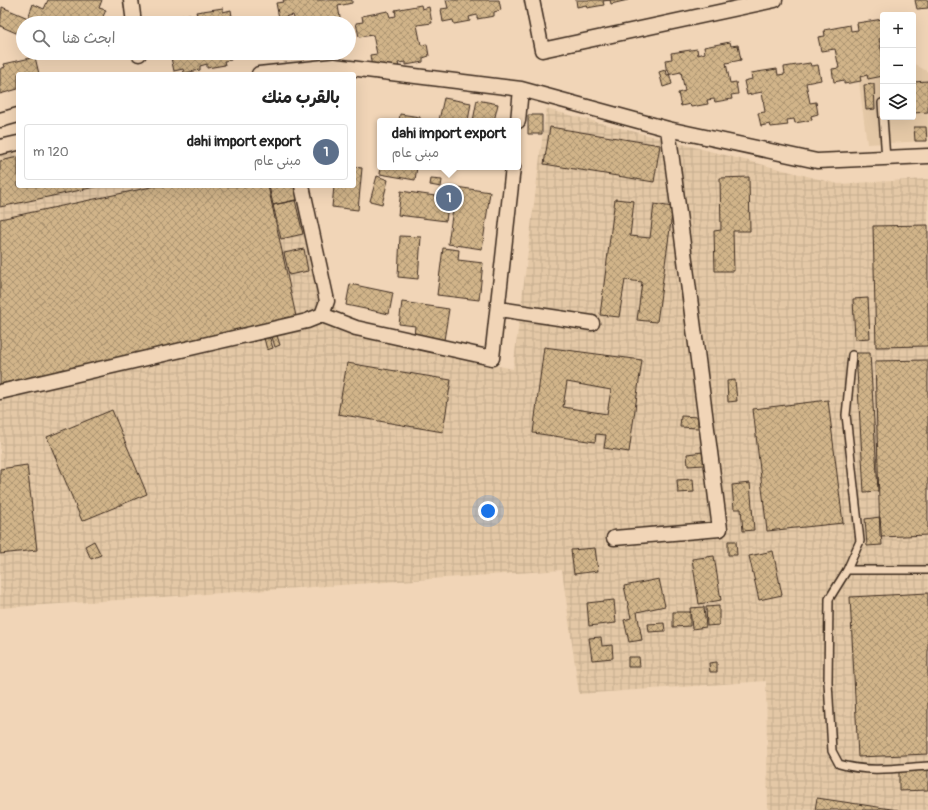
<!DOCTYPE html>
<html lang="ar">
<meta charset="utf-8">
<style>
body{margin:0;font-family:Pangolin,"Playpen Sans Arabic",sans-serif;background:#f6f6f6;color:#222;direction:rtl}
.controls{position:absolute;right:12px;top:12px;display:grid;overflow:hidden;border-radius:4px;box-shadow:0 4px 16px #0002}
.controls button{width:36px;height:36px;display:grid;place-items:center;padding:0;border:0;border-bottom:1px solid #e0e0e0;background:#fff;color:#222;font:20px sans-serif}
.you{position:absolute;left:488px;top:511px;width:14px;height:14px;margin:-10px;border:3px solid #fff;border-radius:50%;background:#1a73e8;box-shadow:0 0 0 6px #1a73e833}
.badge{display:grid;place-items:center;width:26px;height:26px;border-radius:50%;background:#b45309;color:#fff;font-size:13px;font-weight:700}
.pin{position:absolute;translate:-50% -50%;border:2px solid #fff;box-shadow:0 1px 4px #0006}
.popup{position:absolute;left:377px;top:118px;width:144px;height:52px;box-sizing:border-box;display:grid;place-content:center;border-radius:4px;background:#fff;filter:drop-shadow(0 1px 3px #0005);font-size:13px;white-space:nowrap;color:#767676}
.popup b{font-size:15px;color:#222}
.popup::after{content:'';position:absolute;left:50%;top:100%;margin-left:-8px;border:8px solid transparent;border-top-color:#fff}
.list{margin:0;padding:0;list-style:none}
h2{display:flex;justify-content:space-between;align-items:center;height:52px;margin:0;padding:0 16px;font-size:17px}
h2 small{font-size:13px;font-weight:400;color:#767676}
.list li{display:grid;grid-template-columns:26px 1fr auto;gap:12px;align-items:center;box-sizing:border-box;height:56px;margin:0 8px 8px;padding:0 8px;border:1px solid #e0e0e0;border-radius:4px}
.list b{display:block;font-size:15px;white-space:nowrap}
.list p{margin:0;font-size:13px;white-space:nowrap;color:#767676}
.list em{font-size:13px;font-style:normal;color:#767676}
.icon{flex:none;width:22px;height:22px;fill:none;stroke:currentColor;stroke-width:2;stroke-linecap:round;stroke-linejoin:round}
.map{position:relative;flex:none;width:928px;height:810px;overflow:hidden;direction:ltr}
.search{position:absolute;background:#fff;box-shadow:0 4px 16px #0002;left:16px;top:16px;width:340px;height:44px;display:flex;align-items:center;gap:10px;box-sizing:border-box;padding:0 14px;border-radius:22px;color:#767676;font-size:15px}
.panel{position:absolute;background:#fff;box-shadow:0 4px 16px #0002;left:16px;top:72px;width:340px;height:116px;border-radius:4px;direction:rtl}
.map>svg:first-child{display:block}
.built{fill:#e4c8a6}
.industrial{fill:url(#industrial-grid)}
.building{fill:url(#building-cross-hatch);stroke:#3b2a1e;fill-rule:evenodd}
.lines{fill:none;stroke-linecap:round;stroke-linejoin:round}
.service-casing{stroke:#3b2a1e;stroke-width:10}
.minor-casing{stroke:#3b2a1e;stroke-width:17}
.service{stroke:#f1d5b7;stroke-width:7}
.minor{stroke:#f1d5b7;stroke-width:14}
</style>
<div class="map">
<svg width="928" height="810" viewBox="0 0 928 810">
<defs>
<pattern id="industrial-grid" width="8" height="8" patternUnits="userSpaceOnUse"><rect width="8" height="8" fill="#e4c8a6"/><path d="M0 4h8M4 0v8" fill="none" stroke="#c4ac8e"/></pattern>
<pattern id="building-cross-hatch" width="8" height="8" patternUnits="userSpaceOnUse"><rect width="8" height="8" fill="#d1b489"/><path d="M0 0l8 8M0 8l8-8" fill="none" stroke="#ab936f"/></pattern>
</defs>
<rect width="100%" height="100%" fill="#f1d5b7"/>
<filter id="ink" filterUnits="userSpaceOnUse"><feTurbulence type="fractalNoise" baseFrequency=".025" numOctaves="2"/><feDisplacementMap in="SourceGraphic" scale="8" xChannelSelector="R" yChannelSelector="G"/><feConvolveMatrix kernelMatrix="1 2 1 2 8 2 1 2 1" color-interpolation-filters="sRGB"/></filter>
<g filter="url(#ink)">
<!-- built -->
<path class="built" d="M913 63 928 72V141L867 144 858 74 883 69V117H913Z"/>
<!-- industrial -->
<path class="industrial" d="M546 109 838 184 928 179V810H768L766 681 579 694 562 570 0 608V147L18 144V186H309L341 332 513 369Z"/>
<!-- building -->
<path class="building" d="M48 0H102L99 8 106 10 100 23H72L58 17 55 23H23V36L0 26 2 7 28 18 33 4 44 9Z
M283 0H352V3L338 6 341 23H295L293 15 279 18 276 3 284 2Z
M446 0H499L501 10 494 12V16L477 19V15L469 17 470 21 454 24 453 20 443 22 441 9 448 8Z
M576 0H628L611 4 610 0 603 1 604 5 587 8 586 5 577 7Z
M915 0H928V8L917 9Z
M421 5 422 9 429 7 432 23 417 25 421 45 427 44 429 56 423 58V62L406 65V62L398 63 399 67 383 70 372 68 370 55 377 54 373 35 359 37 356 23 363 22 362 16 388 11 390 17 396 16 395 10Z
M223 8V12L231 10 233 23H164L163 19 190 14 191 20 198 19 196 12Z
M883 19V38L879 39 883 58V76L868 79 867 75 860 77 861 81 844 84V80L834 82 832 69 839 68 835 49 821 51 818 37 825 36 824 30 850 25 851 31 858 30 857 23Z
M730 42 731 46 738 45 741 60 726 63 730 83 736 82 738 94 731 95 732 99 715 102 714 99 707 100 708 104 691 107 690 104 681 106 678 93 685 91 681 72 667 75 665 60 672 59 671 53 697 49 698 55 705 53 704 47Z
M177 53H230L231 60 224 61 225 65 207 68V64L200 66V70L184 73 183 69 174 71 171 58 178 57Z
M35 57 39 74H18V89L0 94V69L5 67 4 64Z
M810 63 811 66 818 65 821 80 806 83 810 103 816 102 818 114 811 116 812 120 795 123 794 119 787 120 788 125 771 127 770 124 761 126 758 113 765 112 762 92 747 95 744 81 752 79 751 73 777 69 778 75 785 74 784 67Z
M668 69 672 84 663 87 659 72Z
M928 81V112L913 113V82Z
M874 84 875 109 866 110 864 85Z
M444 98 471 103 468 121 439 120Z
M477 100 498 104 494 121H473Z
M400 114 420 117V121H399Z
M528 115H542V134H528Z
M550 127 660 145 654 182 544 164Z
M914 127H926L927 141H915Z
M18 157V186H100L0 207V161Z
M354 167 362 168 358 210 332 207 334 186H354Z
M381 167H417L415 180 380 174Z
M377 176 388 180 382 204 370 201Z
M749 177 750 231H733L734 271H715L714 231 721 230 720 178Z
M431 179 442 180 441 187 430 185Z
M156 186H268L297 321 0 384V219Z
M269 186H300L303 199 273 205Z
M456 187 490 192 482 249 448 244Z
M401 191 449 198 446 221 398 215Z
M615 199 634 201 630 236 650 238 654 204 673 207 657 322 637 320 642 282 625 280 619 317 600 315Z
M295 200 303 234 281 239 273 205Z
M928 225V346L876 347 873 226Z
M400 236 421 237 418 279 398 277Z
M443 248 459 250 458 260 483 263 479 300 437 295Z
M304 249 308 271 289 275 284 253Z
M350 284 393 293 389 314 346 305Z
M868 298 870 338 855 339 853 299Z
M402 302 449 309 444 340 414 336 415 326 399 324Z
M276 332 280 345 275 347 271 333Z
M268 333 273 348 267 350 263 334Z
M544 347 642 360 629 452 604 448 606 435 596 434 595 442 533 433ZM567 382 611 390 607 414 563 407Z
M856 353H870L878 491 864 492Z
M928 360V535L880 537 875 361Z
M347 363 451 380 443 432 338 414Z
M735 380 737 401 728 402 727 381Z
M828 400 843 523 767 531 753 409Z
M112 410 147 494 82 521 47 437Z
M681 416 698 417V428L680 427Z
M703 452 704 465 688 466 687 454Z
M27 465 37 550 0 554V469Z
M693 479 694 492 678 493 677 480Z
M750 483 754 530 743 531 741 509H734L732 485Z
M880 517 882 545 867 546 865 519Z
M94 541 101 555 91 559 85 546Z
M728 541H736L737 555H728Z
M595 548 598 571 574 574 571 550Z
M773 551 782 595 759 600 749 556Z
M714 556 721 600 699 604 692 559Z
M659 579 665 606 637 612 642 640 629 642 624 620 631 618 624 586Z
M928 593V754L858 757 850 597Z
M614 600 616 623 589 626 587 603Z
M719 606V625L707 626 706 607Z
M704 607 706 627 692 629 690 608Z
M673 612H690V626L673 627Z
M664 623 665 631 649 632 648 624Z
M601 637 602 646 612 645 613 658 592 660 589 638Z
M628 657H639L640 667H628Z
M717 662V672H710L709 663Z
M928 770V790L899 791V771Z
M817 798 898 810H815Z"/>
<g class="lines">
<!-- service casing -->
<g class="service-casing">
<path id="service" d="M882 103 886 159
M852 355 846 415 860 541 847 570 829 599 828 682 832 751 839 764C869 773 898 768 928 766
M847 570H928"/>
</g>
<!-- minor casing -->
<g class="minor-casing">
<path id="minor" d="M131 0 134 23
M532 0 542 50 775 0
M139 53V54
M259 74 334 66 521 89 668 129 817 161 928 156
M0 120 18 115
M518 121 521 89
M0 147 18 143
M499 309 592 323
M322 315 356 328 492 358 513 167
M0 392 307 321 322 315 327 301 302 186
M614 538 720 529 668 129"/>
</g>
<!-- service -->
<use href="#service" class="service"/>
<!-- minor -->
<use href="#minor" class="minor"/>
</g>
</g>
</svg>
<div class="controls">
<button>+</button>
<button>−</button>
<button><svg class="icon" aria-label="layers" viewBox="0 0 24 24"><path d="M12 4l9 5-9 5-9-5zM3 14l9 5 9-5"/></svg></button>
</div>
<div class="you"></div>
<div class="pin badge" style="left:449px;top:198px;background:#5c6f8a">1</div>
<div class="popup"><b>dahi import export</b>مبنى عام</div>
<div class="search"><svg class="icon" aria-label="search" viewBox="0 0 24 24"><circle cx="10" cy="10" r="6"/><path d="M15 15l6 6"/></svg>ابحث هنا</div>
<section class="panel">
<h2>بالقرب منك<small></small></h2>
<ul class="list">
<li><span class="badge" style="background:#5c6f8a">1</span><div><b>dahi import export</b><p>مبنى عام</p></div><em>120 m</em></li>
</ul>
</section>
</div>
